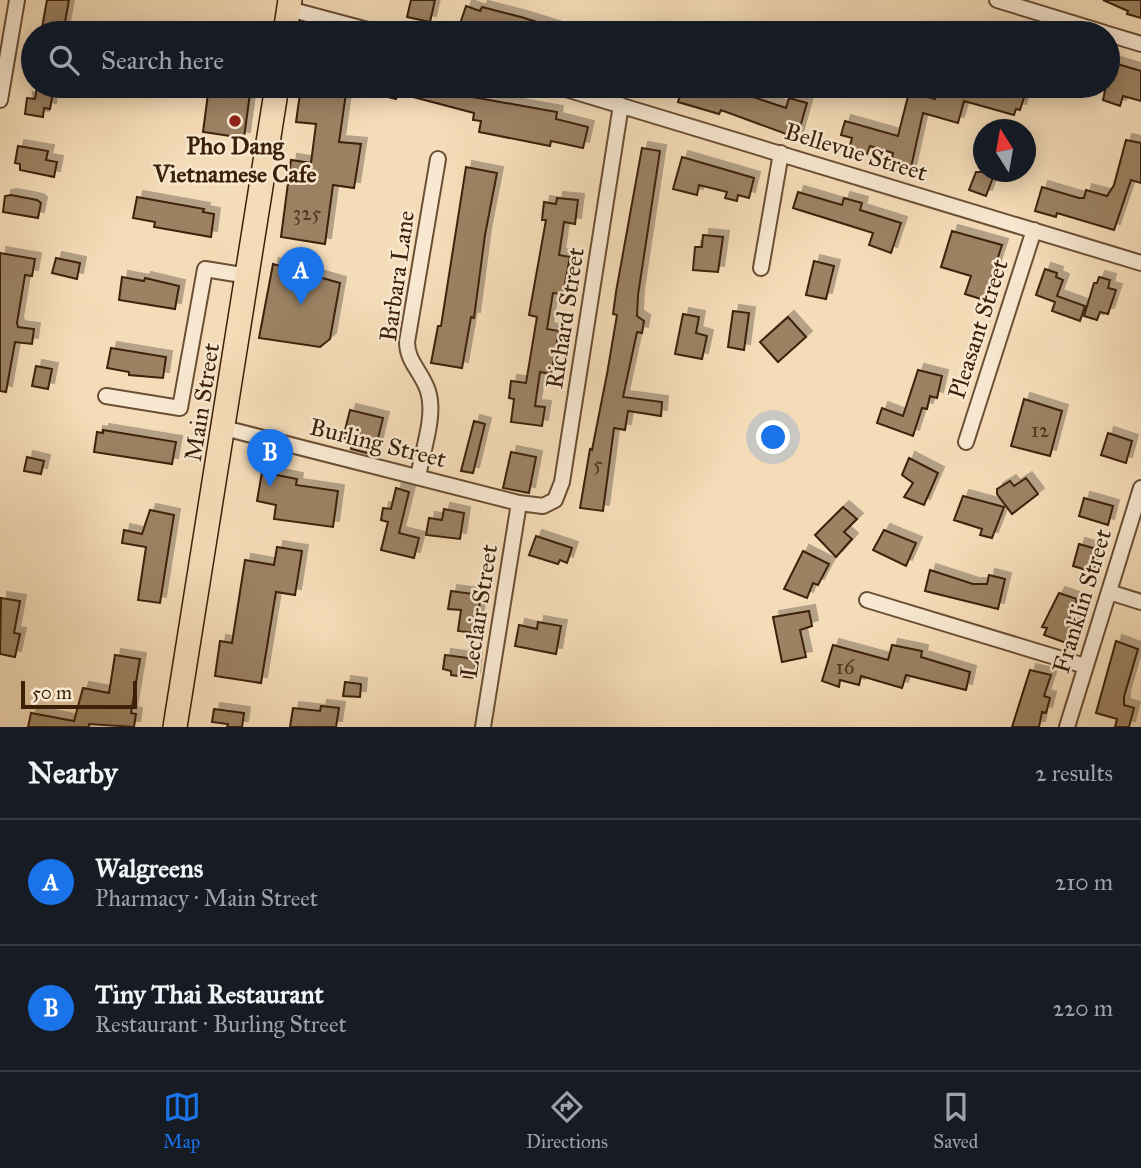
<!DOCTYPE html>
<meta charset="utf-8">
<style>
body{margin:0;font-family:"IM FELL Great Primer",serif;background:#20242c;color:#f1f3f6}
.compass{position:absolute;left:973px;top:119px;width:63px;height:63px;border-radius:50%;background:#171b24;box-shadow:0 4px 18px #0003;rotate:349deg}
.scale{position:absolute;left:21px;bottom:18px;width:116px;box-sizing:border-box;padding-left:7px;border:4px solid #3c2008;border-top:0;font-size:19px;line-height:24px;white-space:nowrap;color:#3c2008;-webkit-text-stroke:5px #f8e8d1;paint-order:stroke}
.you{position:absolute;left:774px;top:438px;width:24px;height:24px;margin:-18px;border:5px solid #fff;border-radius:50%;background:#1a73e8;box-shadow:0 0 0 10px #1a73e833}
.badge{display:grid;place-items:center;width:46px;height:46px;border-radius:50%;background:#1a73e8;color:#fff;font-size:23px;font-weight:700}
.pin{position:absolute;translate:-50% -58px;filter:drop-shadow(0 2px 4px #0008)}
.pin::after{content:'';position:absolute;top:37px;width:24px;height:21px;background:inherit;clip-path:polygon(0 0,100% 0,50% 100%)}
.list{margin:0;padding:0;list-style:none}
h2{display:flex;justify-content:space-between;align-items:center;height:91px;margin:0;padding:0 28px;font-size:30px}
h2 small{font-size:23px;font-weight:400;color:#9ea1a6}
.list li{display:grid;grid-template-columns:46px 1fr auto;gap:21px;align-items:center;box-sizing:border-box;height:126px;padding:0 28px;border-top:2px solid #363941}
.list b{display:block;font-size:26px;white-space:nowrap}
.list p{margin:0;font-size:23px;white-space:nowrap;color:#9ea1a6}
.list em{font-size:23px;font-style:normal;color:#9ea1a6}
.icon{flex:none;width:38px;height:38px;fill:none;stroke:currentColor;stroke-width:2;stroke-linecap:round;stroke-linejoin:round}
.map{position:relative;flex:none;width:1141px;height:727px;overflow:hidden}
.search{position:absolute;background:#171b24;box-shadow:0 4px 18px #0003;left:21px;right:21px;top:21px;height:77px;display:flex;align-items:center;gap:18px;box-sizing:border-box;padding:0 24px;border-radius:38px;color:#9ea1a6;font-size:26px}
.sheet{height:343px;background:#171b24}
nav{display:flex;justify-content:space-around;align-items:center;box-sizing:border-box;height:98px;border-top:2px solid #363941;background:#171b24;font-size:19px;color:#9ea1a6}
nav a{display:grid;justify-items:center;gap:4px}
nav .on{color:#1a73e8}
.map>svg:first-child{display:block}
.building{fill:#9c8264;stroke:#3c2008;stroke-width:2;filter:url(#shadow)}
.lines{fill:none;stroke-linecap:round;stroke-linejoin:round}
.street-casing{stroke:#6a4f34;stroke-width:18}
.primary-casing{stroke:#3c2008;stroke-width:26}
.street{stroke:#f8e8d1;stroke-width:14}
.primary{stroke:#f5dcb8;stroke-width:23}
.poi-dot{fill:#8f2418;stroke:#f8e8d1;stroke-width:2.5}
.labels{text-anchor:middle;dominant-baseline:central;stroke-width:5;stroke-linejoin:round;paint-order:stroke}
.number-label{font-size:21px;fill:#54381f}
.poi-label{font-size:24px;font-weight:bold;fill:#3c2008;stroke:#f8e8d1}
.street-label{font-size:24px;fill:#3c2008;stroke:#f8e8d1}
</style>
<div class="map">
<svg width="1141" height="727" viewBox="0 0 1141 727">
<defs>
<filter id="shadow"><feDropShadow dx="6" dy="-6" stdDeviation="0" flood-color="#0004"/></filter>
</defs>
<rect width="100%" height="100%" fill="#f5dcb8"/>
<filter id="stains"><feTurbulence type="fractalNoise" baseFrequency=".00286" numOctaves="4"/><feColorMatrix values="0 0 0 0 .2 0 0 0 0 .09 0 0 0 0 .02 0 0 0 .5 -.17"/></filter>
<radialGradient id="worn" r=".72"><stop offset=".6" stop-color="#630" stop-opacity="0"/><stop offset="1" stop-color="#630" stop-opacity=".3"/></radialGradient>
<!-- building -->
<path class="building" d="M47 0H69L63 33H41Z
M411 0H435L430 22 407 17Z
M1103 0H1141V18L1127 14 1128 11Z
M466 6 480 11 482 7 521 17 563 30 562 33H457Z
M1111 62 1141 71V101L1123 96 1120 106 1103 100Z
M37 86H54L50 109 44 108 43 117 25 114 27 98 35 99Z
M209 86H251L244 138 203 132Z
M301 86H347L339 142 361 144 354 188 333 185 325 244 281 237 291 160 311 163 316 124 296 122Z
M361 86H464L461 95 557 112 556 119 588 127 583 148 551 141 550 146 479 132 481 121 473 120 474 113 398 93 396 99 360 90Z
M683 86H720L786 108 789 98 807 103 797 138 721 110 719 114 678 102Z
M939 86H975L995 92 997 86 1027 88 1020 110 1016 109 1014 115 964 101 958 123 923 113 910 172 890 168 893 153 870 146 867 154 849 149 852 138 841 135 845 121 898 136 909 92 935 99Z
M1126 140 1141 143V183L1131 180 1114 230 1057 213 1056 217 1035 211 1042 187 1079 198H1084L1086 190 1107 196 1114 185Z
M18 146 48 151 46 160 57 162 54 177 20 170V164L15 163Z
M642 148 660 151 638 295 637 316 644 321 642 333 637 332 623 397 662 402 661 416 628 411 625 430 614 428 603 511 580 508 590 449 592 450 607 374 617 315 613 314 616 292Z
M682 157 754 178 749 198 738 195 737 201 725 198 727 192 699 185 697 195 673 189Z
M466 167 497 173 485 235 474 318 471 317 462 368 431 363 438 326H441Z
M976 172H995L986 196 969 190Z
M798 192 842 205 844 198 862 203 860 210 901 223 891 253 869 245 873 233 793 208Z
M11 195 37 200 41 203 38 218 3 212 5 196Z
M137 197 204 209 203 212 214 214 211 237 154 227 155 222 133 218Z
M557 198 578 200 575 224 564 222 559 255 570 257 563 294 553 293 547 329 559 331 551 374 540 372 535 406 545 407 542 426 511 422 514 399 509 398 511 381 526 383 537 317 529 315 546 220H542L544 202 556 204Z
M952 231 1002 245 984 300 965 294 971 276 941 267Z
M703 235 723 237 718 272 693 270 695 247H702Z
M0 253 35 259 32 276 25 275 17 323 18 327 34 329 32 344 15 342 6 392 0 391Z
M56 258 80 263 77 279 52 273Z
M814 261 834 266 826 299 806 295Z
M273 264 340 283 330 339 320 347 259 338Z
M1045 269 1057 273 1056 277 1063 280 1057 296 1085 306 1080 321 1052 311 1055 302 1036 295Z
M122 277 144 281 145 278 179 286 175 309 119 300Z
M1099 277 1110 280 1108 288 1116 290 1108 314 1100 312 1097 320 1084 316 1094 283H1097Z
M733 311 749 313 744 350 728 347Z
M683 314 699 317 696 333 707 336 702 359 675 354Z
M788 317 806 337 778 362 760 342Z
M111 348 166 357 163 378 129 375V372L107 368Z
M36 366 52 369 48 389 32 386Z
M918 370 942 376 937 398 930 396 927 409 922 408 913 436 877 423 882 408 903 416Z
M1024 399 1062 411 1050 456 1011 446Z
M350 410 383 418 374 455 351 449 353 440 343 438Z
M474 421 485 424 473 473 461 471Z
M103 430 176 442 172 464 94 452 97 432 103 433Z
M1108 433 1132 441 1126 463 1101 455Z
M511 452 536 457 529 493 503 488Z
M27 457 44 461 41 474 24 471Z
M909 458 938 473 924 505 904 497 913 483 902 475Z
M262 472 297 479 296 485 338 491 333 527 274 519 276 505 257 501Z
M1026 478 1038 494 1012 514 997 494V489L1010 481 1014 486Z
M396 488 409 492 399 533 419 538 414 558 381 550 388 522 381 520 383 508 391 509Z
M963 496 1004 507 992 538 980 535 982 529 954 520Z
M1084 498 1113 506 1108 525 1079 516Z
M843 507 857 519 844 532 852 539 836 557 815 535Z
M444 509 464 513 460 539 426 535 429 518 442 520Z
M150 510 174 515 160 603 138 600 146 547 122 543 124 530 142 534Z
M884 530 916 543 906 566 873 550Z
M536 536 572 548 567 563 560 560 558 564 529 555Z
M1079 544 1100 550 1093 572 1073 566Z
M277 547 302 551 295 595 276 592 261 683 215 676 220 641 232 643 245 560 274 565Z
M803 551 829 564 818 585 813 583 807 598 784 589Z
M930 570 973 584H987L989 575 1005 579 998 609 925 591Z
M451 591 481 595 475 633 458 631 461 610 448 609Z
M1059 593 1077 599 1069 619 1076 621 1069 644 1044 635 1047 628 1042 627Z
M1 598 20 601 14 633 20 634 15 657 0 654Z
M809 611 812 626 800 630 806 657 782 662 773 617Z
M538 622 561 626 556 654 515 646 519 625 537 629Z
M1116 641 1138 649 1124 697V705L1134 708 1129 727H1115L1117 719 1096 713Z
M833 645 888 660 892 645 922 651 921 657 970 672 966 690 906 675 902 688 861 676 859 685 840 680 839 687 822 681Z
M115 655 140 659 131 713 136 714 134 727 89 724V727H28L31 713 74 721 83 688 109 693Z
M445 655 476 659 474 678 451 675V671L443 669Z
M1030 670 1051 675 1044 696 1050 698 1046 713 1042 712 1039 727H1012Z
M345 682 361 684 360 697 343 696Z
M321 706 339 708 336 727H290L293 708 320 711Z
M214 709 244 713 242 727H227L228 724 212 722Z"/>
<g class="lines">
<!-- street casing -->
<g class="street-casing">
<path id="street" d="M997 0 1105 33
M289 9 379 33
M1108 34 1141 44
M556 86 1141 263
M0 100 17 0
M761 268 781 153
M106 396 180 408 205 269 248 276
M224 428 519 503 543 506 555 500 562 482 621 105
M966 442 1034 230
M418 477C422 452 436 416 428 391 422 372 407 362 407 342L438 159
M1109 592 1141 602
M867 600 1085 666
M483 727 519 503
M1067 727 1141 488"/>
</g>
<!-- primary casing -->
<g class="primary-casing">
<path id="primary" d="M285 33 290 0
M175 727 277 86"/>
</g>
<!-- street -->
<use href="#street" class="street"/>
<!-- primary -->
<use href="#primary" class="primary"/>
</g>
<!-- markers -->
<circle class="poi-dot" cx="235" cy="121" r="7"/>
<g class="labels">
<!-- number labels -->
<g class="number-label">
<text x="307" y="213">325</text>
<text x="1040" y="430">12</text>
<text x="598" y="464">5</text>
<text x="845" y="667">16</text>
</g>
<!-- poi labels -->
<g class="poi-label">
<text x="235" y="146">Pho Dang<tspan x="235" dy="28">Vietnamese Cafe</tspan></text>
</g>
<!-- street labels -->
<g class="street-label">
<text transform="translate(856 152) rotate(17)">Bellevue Street</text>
<text transform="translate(397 276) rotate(-82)">Barbara Lane</text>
<text transform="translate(565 318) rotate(-81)">Richard Street</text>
<text transform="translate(978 329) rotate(-72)">Pleasant Street</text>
<text transform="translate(202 402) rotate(-81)">Main Street</text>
<text transform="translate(378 443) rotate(14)">Burling Street</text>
<text transform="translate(1082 601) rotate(-73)">Franklin Street</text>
<text transform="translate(479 611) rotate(-81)">Leclair Street</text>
</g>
</g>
<rect width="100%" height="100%" filter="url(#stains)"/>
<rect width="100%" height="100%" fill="url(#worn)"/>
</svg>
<svg class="compass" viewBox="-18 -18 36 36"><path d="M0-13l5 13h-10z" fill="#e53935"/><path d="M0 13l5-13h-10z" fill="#9ea1a6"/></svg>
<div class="scale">50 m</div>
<div class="you"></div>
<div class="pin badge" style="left:301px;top:305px">A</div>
<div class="pin badge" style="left:270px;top:487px">B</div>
<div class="search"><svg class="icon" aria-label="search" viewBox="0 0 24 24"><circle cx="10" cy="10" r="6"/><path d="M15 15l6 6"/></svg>Search here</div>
</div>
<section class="sheet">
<h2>Nearby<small>2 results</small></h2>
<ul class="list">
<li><span class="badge">A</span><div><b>Walgreens</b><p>Pharmacy · Main Street</p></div><em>210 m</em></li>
<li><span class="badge">B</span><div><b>Tiny Thai Restaurant</b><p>Restaurant · Burling Street</p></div><em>220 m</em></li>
</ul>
</section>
<nav>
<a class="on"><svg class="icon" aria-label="map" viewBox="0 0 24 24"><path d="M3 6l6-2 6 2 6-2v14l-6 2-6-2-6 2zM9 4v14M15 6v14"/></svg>Map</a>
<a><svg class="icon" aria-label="directions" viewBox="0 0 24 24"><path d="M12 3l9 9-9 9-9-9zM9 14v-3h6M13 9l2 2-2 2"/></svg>Directions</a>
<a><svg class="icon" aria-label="saved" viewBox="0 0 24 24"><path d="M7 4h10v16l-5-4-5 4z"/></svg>Saved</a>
</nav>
